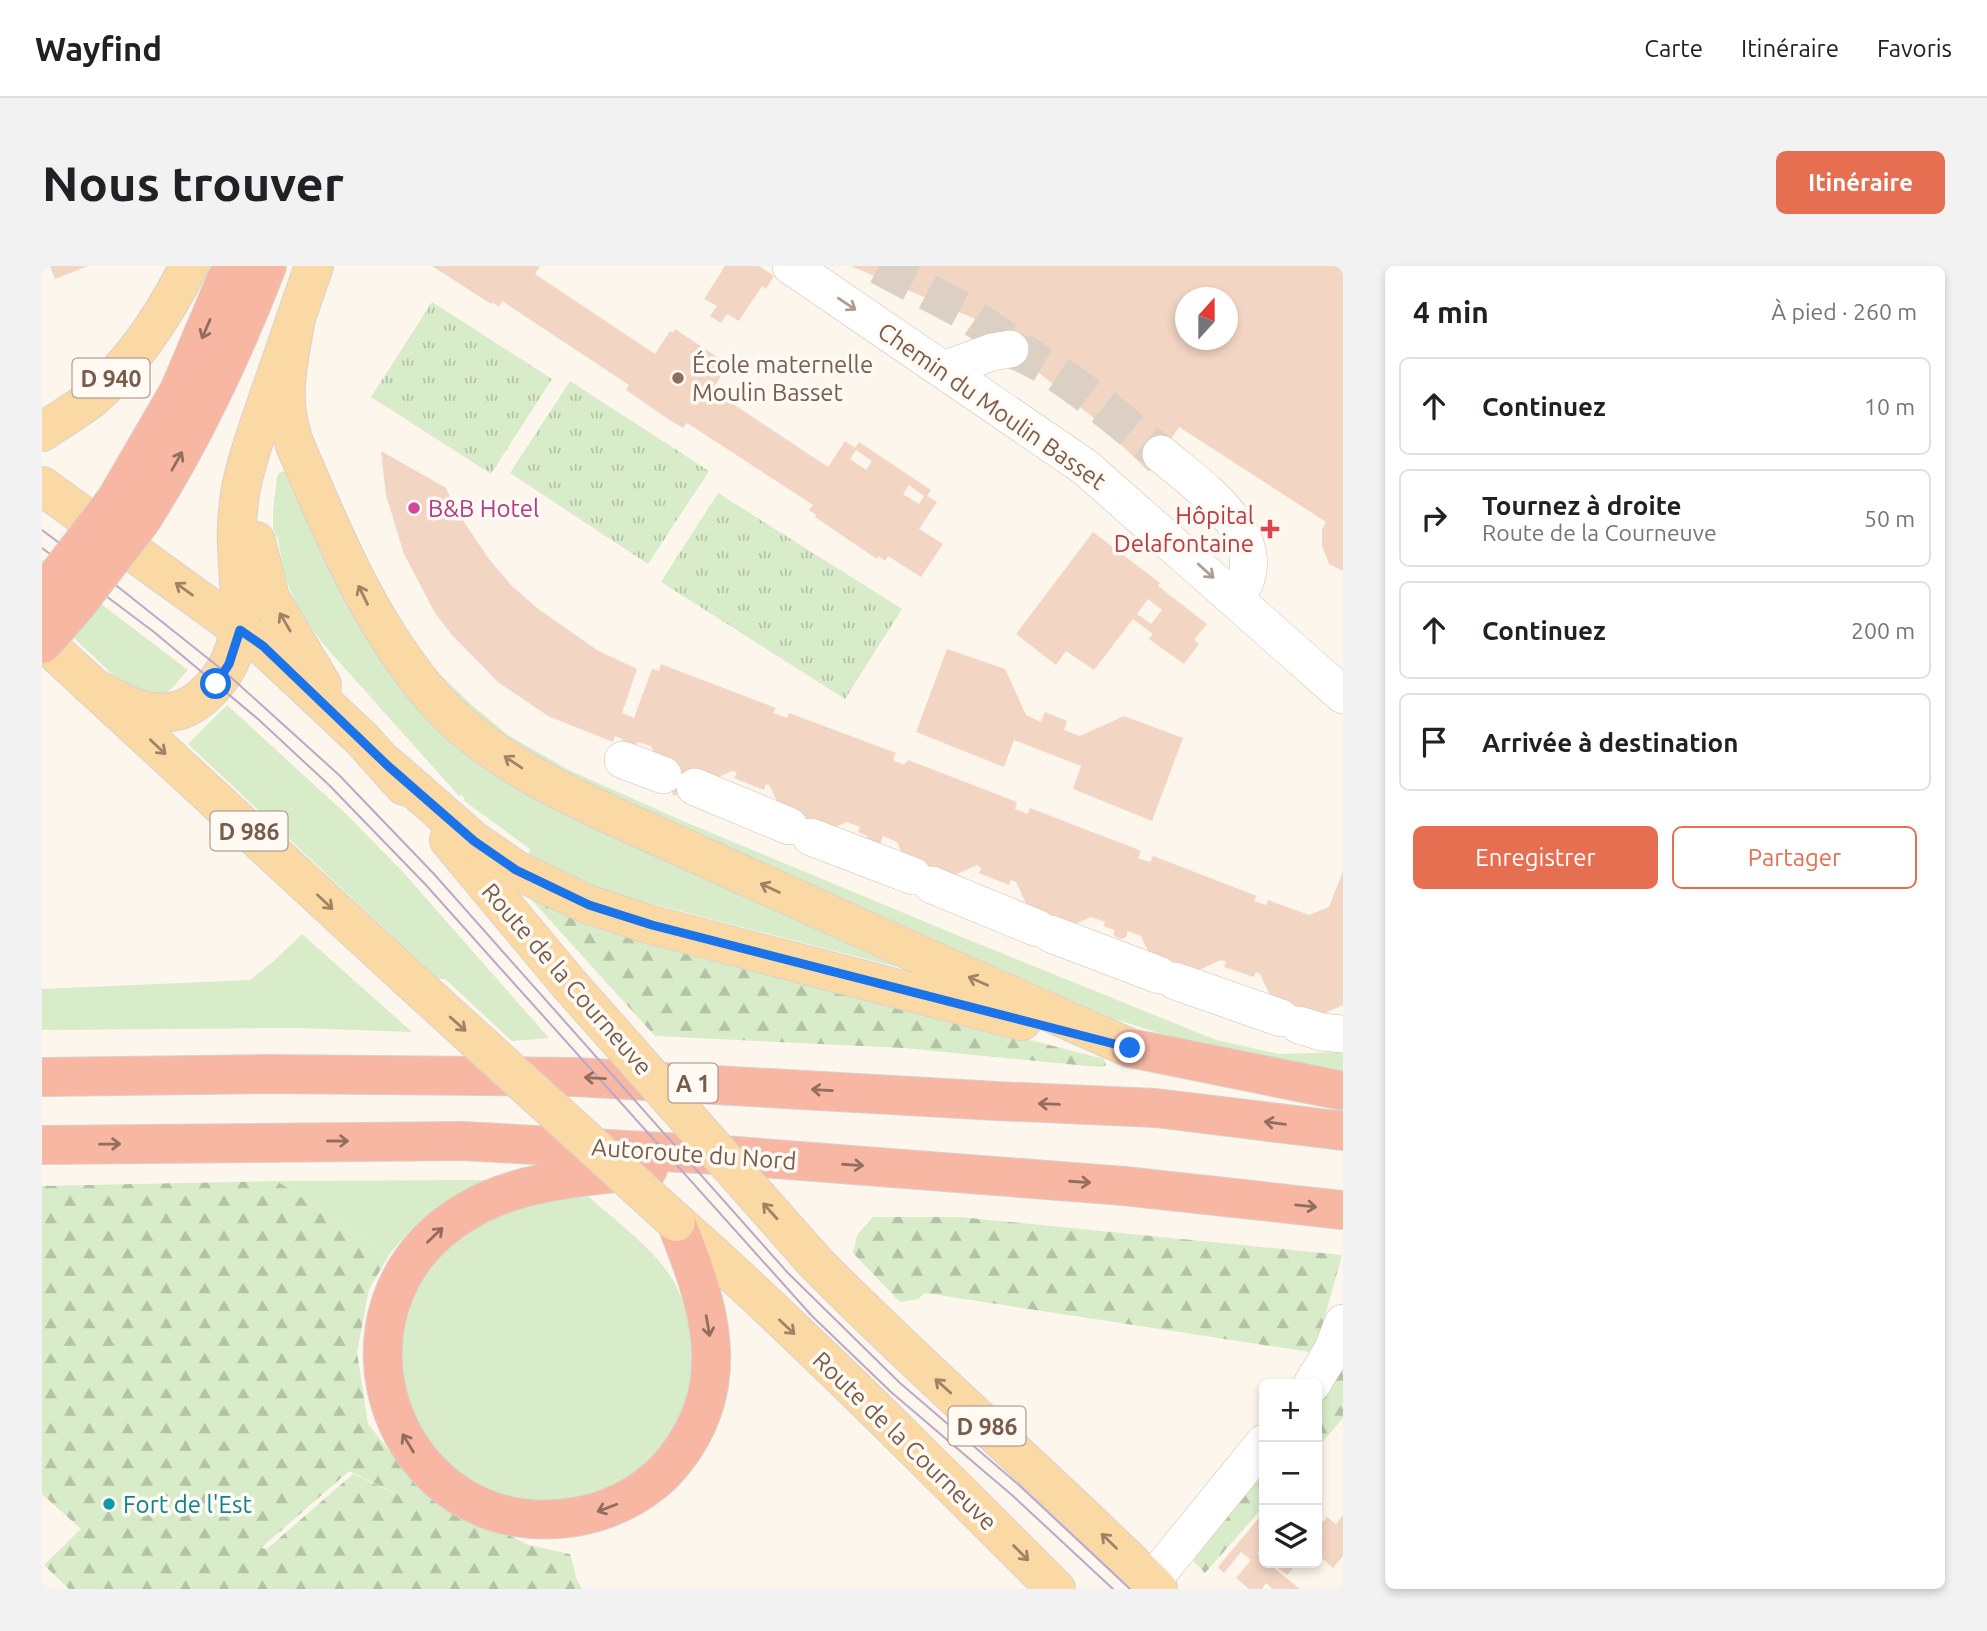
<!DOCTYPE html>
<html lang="fr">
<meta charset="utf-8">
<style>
body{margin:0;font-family:Ubuntu,sans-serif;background:#f2f2f2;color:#202124}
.controls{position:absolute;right:21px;bottom:21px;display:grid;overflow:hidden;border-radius:10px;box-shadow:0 4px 10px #0003}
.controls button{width:63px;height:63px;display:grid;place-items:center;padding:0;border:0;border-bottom:2px solid #e0e0e0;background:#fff;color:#202124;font:35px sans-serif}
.compass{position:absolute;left:1133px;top:21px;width:63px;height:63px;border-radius:50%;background:#fff;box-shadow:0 4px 10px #0003;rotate:21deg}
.stop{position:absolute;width:21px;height:21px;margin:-16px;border:5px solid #1a73e8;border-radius:50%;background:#fff}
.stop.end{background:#1a73e8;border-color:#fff;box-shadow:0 2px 7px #0008}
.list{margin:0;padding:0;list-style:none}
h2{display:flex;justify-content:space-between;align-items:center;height:91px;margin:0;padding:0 28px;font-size:30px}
h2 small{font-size:23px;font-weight:400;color:#757577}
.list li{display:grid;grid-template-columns:46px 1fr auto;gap:21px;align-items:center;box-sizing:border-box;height:98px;margin:0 14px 14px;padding:0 14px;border:2px solid #e0e0e0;border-radius:10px}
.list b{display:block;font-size:26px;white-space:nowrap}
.list p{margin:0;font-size:23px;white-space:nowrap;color:#757577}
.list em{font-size:23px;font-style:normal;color:#757577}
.actions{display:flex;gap:14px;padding:21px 28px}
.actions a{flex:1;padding:16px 0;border:2px solid #e76f51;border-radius:10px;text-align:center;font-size:24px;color:#e76f51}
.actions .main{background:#e76f51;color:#fff}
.icon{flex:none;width:38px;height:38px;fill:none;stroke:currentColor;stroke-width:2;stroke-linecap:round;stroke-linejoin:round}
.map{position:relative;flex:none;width:1301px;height:1323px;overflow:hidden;border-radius:10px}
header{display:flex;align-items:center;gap:42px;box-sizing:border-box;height:98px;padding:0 35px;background:#fff;border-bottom:2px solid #e0e0e0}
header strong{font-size:33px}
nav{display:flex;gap:38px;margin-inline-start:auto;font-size:24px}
.intro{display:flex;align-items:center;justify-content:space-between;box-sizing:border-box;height:168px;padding:0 42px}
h1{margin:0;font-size:49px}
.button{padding:18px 32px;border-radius:10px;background:#e76f51;color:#fff;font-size:24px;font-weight:700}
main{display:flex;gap:42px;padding:0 42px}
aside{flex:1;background:#fff;border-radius:10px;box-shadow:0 4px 10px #0003}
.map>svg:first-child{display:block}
.green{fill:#d8ecc9}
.forest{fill:url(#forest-firs);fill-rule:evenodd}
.park{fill:url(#park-tufts)}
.building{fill:#f3d5c3;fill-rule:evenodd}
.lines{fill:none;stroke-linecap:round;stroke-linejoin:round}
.minor-tunnel{stroke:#dcd0c4;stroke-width:37;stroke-dasharray:37 18;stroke-linecap:butt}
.minor-casing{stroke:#d1beb0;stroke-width:38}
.major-casing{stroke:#dad1cd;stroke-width:40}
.highway-casing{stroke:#dad1cd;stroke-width:40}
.minor{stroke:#fff;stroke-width:37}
.major{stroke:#fbd9a5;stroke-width:38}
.highway{stroke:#f7b7a3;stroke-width:38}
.tram{stroke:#b9a8c9;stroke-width:2}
.major-bridge-casing{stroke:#dad1cd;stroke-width:40;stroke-linecap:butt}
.highway-bridge-casing{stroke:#dad1cd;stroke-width:40;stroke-linecap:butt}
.major-bridge{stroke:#fbd9a5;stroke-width:38}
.highway-bridge{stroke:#f7b7a3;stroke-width:38}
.oneway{stroke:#af9d94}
.oneway2{stroke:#936e5e}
.oneway3{stroke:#a18267}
.route{stroke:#1a73e8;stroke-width:9}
.education-dot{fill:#8d6e63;stroke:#fffaf3;stroke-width:2.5}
.hotel-dot{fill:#d1479c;stroke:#fffaf3;stroke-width:2.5}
.health-dot{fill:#e0444e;stroke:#fffaf3;stroke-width:2.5}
.culture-dot{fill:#0f9aa8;stroke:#fffaf3;stroke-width:2.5}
.labels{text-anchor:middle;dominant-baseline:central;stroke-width:7;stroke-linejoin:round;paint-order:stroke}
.shield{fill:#fffaf3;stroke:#a28b7f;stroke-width:2}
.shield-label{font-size:23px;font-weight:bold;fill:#7a5c4d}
.education-label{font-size:24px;fill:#785e54;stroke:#fffaf3;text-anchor:start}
.street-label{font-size:24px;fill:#7a5c4d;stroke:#fffaf3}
.hotel-label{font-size:24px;fill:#b23c85;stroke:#fffaf3;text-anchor:start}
.health-label{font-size:24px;fill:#be3a42;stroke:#fffaf3;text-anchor:end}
.culture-label{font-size:24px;fill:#0d838f;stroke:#fffaf3;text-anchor:start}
</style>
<header>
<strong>Wayfind</strong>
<nav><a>Carte</a><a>Itinéraire</a><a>Favoris</a></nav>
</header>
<div class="intro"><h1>Nous trouver</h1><a class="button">Itinéraire</a></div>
<main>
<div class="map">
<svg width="1301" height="1323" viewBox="0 0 1301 1323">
<defs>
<pattern id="forest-firs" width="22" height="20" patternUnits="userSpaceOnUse" patternTransform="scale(1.75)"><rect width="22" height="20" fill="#d8ecc9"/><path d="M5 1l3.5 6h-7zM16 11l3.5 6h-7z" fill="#b4c2a5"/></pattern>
<pattern id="park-tufts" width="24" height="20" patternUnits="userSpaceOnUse" patternTransform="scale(1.75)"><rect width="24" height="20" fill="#d8ecc9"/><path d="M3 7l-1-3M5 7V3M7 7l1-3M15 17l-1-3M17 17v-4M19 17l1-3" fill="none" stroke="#b4c2a5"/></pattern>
</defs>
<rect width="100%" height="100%" fill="#fdf6ec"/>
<!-- green -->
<path class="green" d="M244 204 362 415 863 703 572 628 486 592 488 583 421 534 423 533 420 529 417 530 282 379 258 347 242 309 236 273 231 263V245L235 211 237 207Z
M0 293 146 404 122 431 85 422 0 342Z
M390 401 430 439 466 469 527 504 641 555 922 672 1174 774 1237 788 1301 786V807L1144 776 1070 752 577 534 488 492 426 447Z
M185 439 303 547 361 606 507 772 470 775 403 713H396L146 478Z
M260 668 370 766 255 762 0 764V723L208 714 231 696Z
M444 914C408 935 373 955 347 989L235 915Z
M547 931C574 955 606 978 627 1008 640 1027 646 1050 649 1073 654 1101 648 1128 635 1154 580 1267 420 1259 371 1146 354 1109 354 1060 374 1023 395 986 442 948 484 937 503 931 527 932 547 931Z"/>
<!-- forest -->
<path class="forest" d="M485 629 529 652 562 665 1062 793 1064 799 1060 801 1046 800 862 782 613 770Z
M235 915 347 989 327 1023 315 1086 326 1158 377 1222 486 1279 528 1288 535 1314 540 1323H27L2 1299 39 1263 0 1228V920ZM307 1205 373 1237 311 1208 225 1283 219 1282Z
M831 951H918L1300 989 1279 1064 1268 1086 883 1027 876 1033 858 1036 811 987 815 969Z
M1301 1100V1152L1275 1182V1136Z
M1222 1205V1240L1163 1307 1151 1295Z"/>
<!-- park -->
<path class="park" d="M390 36 510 113 449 208 329 131Z
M528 115 667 205 606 298 468 207Z
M676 227 860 343 803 433 619 316Z"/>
<!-- building -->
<path class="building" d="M8 0H46L13 13Z
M390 0H498L493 8 613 88 628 65 631 67 633 63 684 97 681 100 684 102 670 124 786 201 803 175 813 182 817 176 889 224 885 230 895 236 877 263 901 278 879 311 846 290 843 295 837 290 835 293 773 251 774 249 767 244 771 239 645 157 641 162 626 153 584 124 587 119 460 35 457 41 450 36 449 38ZM814 184 830 195 824 204 808 193ZM867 219 882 230 877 238 861 228Z
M683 0H717L732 10 724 23 720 20 697 55 685 48 679 57 668 50 675 40 662 33Z
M809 0H1301V305L1287 298 1280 280V263L1284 256 1137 161 1107 206 1054 154 931 52ZM1143 32H1185V74H1143Z
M339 185 404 222 416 247 447 293 470 320 495 342 555 384 595 403 580 447 592 452 610 403 617 405 619 398 734 442 731 447 745 452 747 447 854 487 851 494 862 499 866 494 975 536 973 543 986 548 988 542 1097 584 1099 585 1096 592 1108 596 1111 590 1215 630 1212 635 1224 639 1226 634 1267 649 1287 641 1301 605V739L1245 764 1218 708 1214 706 1212 711 1182 701 1184 696 1179 694 1122 720 1099 670 1086 665 1084 671 1079 673 1072 670V664L1062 660 1063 656 1049 651 1000 672 974 616 969 614 967 619 937 607 939 602 935 599 877 625 855 576 841 570 838 578 824 574 825 570 816 566 818 561 805 556 754 577 728 520 724 518 722 524 692 512 695 506 690 505 632 530 609 480 595 476 594 480 582 481 580 473 573 470 571 476 506 450 456 416 410 369 393 347 362 288 344 229Z
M1051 266 1118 317 1116 320 1165 358 1152 374 1157 378 1142 398 1107 373 1111 368 1091 353 1052 404 1024 385 1014 399 974 368ZM1106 333 1120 344 1109 358 1095 348Z
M905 383 963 403 984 449 999 456 1003 446 1025 455 1022 464 1038 470 1082 450 1141 472 1110 555 1031 523 1039 500 972 474 962 501 874 466Z
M1222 1246V1259L1220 1257 1216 1261 1222 1267V1291L1216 1286 1215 1287 1222 1293V1297H1226L1258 1323H1231L1224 1317 1220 1323H1207L1194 1312 1209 1294 1199 1286 1182 1307 1176 1301Z
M1301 1249V1290L1291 1302 1275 1288V1263L1285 1251 1294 1258Z
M1230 1297H1256L1245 1309Z"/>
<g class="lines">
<!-- minor-tunnel -->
<path class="minor-tunnel" d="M837 0 920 44 991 93
M968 83C1019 102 1076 154 1119 188"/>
<!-- minor casing -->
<g class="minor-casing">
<path id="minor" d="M749 0 1043 201 1301 429
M901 104 950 86 968 83
M1119 188C1159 222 1237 273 1194 332
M581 494 621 509
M653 521 747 560
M769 571 871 610
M890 619 995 662
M1009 668 1117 709
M1133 715 1239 752
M1257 759 1280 766 1301 768
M1270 1118 1290 1085 1301 1057
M1107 1323 1109 1316 1222 1177"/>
</g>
<!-- major casing -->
<g class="major-casing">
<path id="major" d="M254 52C246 98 236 134 253 179 292 270 329 362 396 437 459 507 571 549 655 588 799 654 943 718 1088 782
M0 166C16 155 34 145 49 133 92 96 122 50 147 0
M0 220 221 380 321 474 362 520
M214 275 228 332 280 419
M0 374 366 712
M48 419C83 439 122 463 159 432 210 389 197 338 195 280 194 261 196 240 199 222 205 191 217 160 227 130 242 87 257 43 272 0
M345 499 432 575 474 604 547 639 610 659 980 755
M407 574 527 718
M634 956C766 1073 889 1199 1014 1323
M773 996C884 1109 1004 1211 1116 1323"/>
</g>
<!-- highway casing -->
<g class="highway-casing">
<path id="highway" d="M73 235 137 125 190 0
M100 253C151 173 191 88 225 0
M1088 782 1301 825
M0 811 224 808 533 811 955 835 1114 842 1301 865
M0 879 420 875 694 890 1082 920 1301 944
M606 903C546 911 480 913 427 944 263 1038 351 1285 538 1250 574 1243 609 1224 632 1195 694 1117 667 1039 634 956"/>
</g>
<!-- minor -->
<use href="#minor" class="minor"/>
<!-- major -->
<use href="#major" class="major"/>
<!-- highway -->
<use href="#highway" class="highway"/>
<!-- tram -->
<path class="tram" d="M0 264 80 324 183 406 297 509 392 608 746 1007 858 1117 978 1220 1088 1323
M0 282 112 366 216 453 287 519 383 618 770 1050 849 1126 971 1230 1071 1323"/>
<!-- major-bridge casing -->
<g class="major-bridge-casing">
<path id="major-bridge" d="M366 712 634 956
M527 718 773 996"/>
</g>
<!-- highway-bridge casing -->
<g class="highway-bridge-casing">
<path id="highway-bridge" d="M0 330 73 235
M0 378 35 338 100 253"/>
</g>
<!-- major-bridge -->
<use href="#major-bridge" class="major-bridge"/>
<!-- highway-bridge -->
<use href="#highway-bridge" class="highway-bridge"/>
</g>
<!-- one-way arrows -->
<defs><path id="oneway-shaft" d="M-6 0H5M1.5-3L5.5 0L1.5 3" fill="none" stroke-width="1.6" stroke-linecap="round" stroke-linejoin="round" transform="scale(1.75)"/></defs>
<g class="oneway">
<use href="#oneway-shaft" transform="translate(805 38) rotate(34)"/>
<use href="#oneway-shaft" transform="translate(1164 305) rotate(42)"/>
</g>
<g class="oneway2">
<use href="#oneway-shaft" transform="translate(164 63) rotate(113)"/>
<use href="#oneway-shaft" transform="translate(135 195) rotate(-61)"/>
<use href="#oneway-shaft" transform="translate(553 812) rotate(-177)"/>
<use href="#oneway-shaft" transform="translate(780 824) rotate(-177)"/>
<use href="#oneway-shaft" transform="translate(1007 838) rotate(-178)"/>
<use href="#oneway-shaft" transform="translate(1233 857) rotate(-173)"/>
<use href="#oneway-shaft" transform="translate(296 875)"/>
<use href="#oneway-shaft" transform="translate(68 878) rotate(-1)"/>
<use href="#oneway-shaft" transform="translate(811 899) rotate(4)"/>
<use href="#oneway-shaft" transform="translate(1038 916) rotate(4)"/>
<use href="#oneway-shaft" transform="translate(1264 940) rotate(6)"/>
<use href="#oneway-shaft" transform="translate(393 969) rotate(-44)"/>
<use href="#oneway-shaft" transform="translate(666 1060) rotate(80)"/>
<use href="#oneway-shaft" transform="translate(366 1177) rotate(-121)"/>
<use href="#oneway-shaft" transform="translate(565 1242) rotate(159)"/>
</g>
<g class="oneway3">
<use href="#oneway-shaft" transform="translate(142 323) rotate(-144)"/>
<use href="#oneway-shaft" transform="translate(321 329) rotate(-116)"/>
<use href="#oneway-shaft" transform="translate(243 356) rotate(-120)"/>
<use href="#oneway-shaft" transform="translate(116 481) rotate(43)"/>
<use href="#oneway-shaft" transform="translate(471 496) rotate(-146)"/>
<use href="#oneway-shaft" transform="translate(728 622) rotate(-155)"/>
<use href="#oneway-shaft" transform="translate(283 636) rotate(43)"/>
<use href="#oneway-shaft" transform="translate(936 715) rotate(-156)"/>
<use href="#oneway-shaft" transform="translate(416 758) rotate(42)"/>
<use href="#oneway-shaft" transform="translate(728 945) rotate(-132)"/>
<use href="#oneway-shaft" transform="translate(745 1061) rotate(43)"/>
<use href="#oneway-shaft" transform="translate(901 1120) rotate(-138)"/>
<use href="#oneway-shaft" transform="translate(1067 1275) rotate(-136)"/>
<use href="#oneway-shaft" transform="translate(979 1287) rotate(45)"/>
</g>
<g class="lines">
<!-- route -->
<path class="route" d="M174 418 187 398 198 364 221 380 345 499 432 575 474 604 547 639 610 659 1088 782"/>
</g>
<!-- markers -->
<circle class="education-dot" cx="636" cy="112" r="7"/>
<circle class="hotel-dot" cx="372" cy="242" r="7"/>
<path class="health-dot" d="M1224.5 252.5h7v7h7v7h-7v7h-7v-7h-7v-7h7z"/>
<circle class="culture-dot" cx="67" cy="1238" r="7"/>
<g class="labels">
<!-- shield labels -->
<g class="shield">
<rect x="30.5" y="92.5" width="77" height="39" rx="5"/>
<rect x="168.5" y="545.5" width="77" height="39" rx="5"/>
<rect x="626.5" y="797.5" width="49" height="39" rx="5"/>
<rect x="906.5" y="1140.5" width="77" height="39" rx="5"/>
</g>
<g class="shield-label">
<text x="69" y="112">D 940</text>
<text x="207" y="565">D 986</text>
<text x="651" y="817">A 1</text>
<text x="945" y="1160">D 986</text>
</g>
<!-- education labels -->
<g class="education-label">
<text x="650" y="98">École maternelle<tspan x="650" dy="28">Moulin Basset</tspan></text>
</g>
<!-- street labels -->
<g class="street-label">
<text transform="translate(950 140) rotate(35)">Chemin du Moulin Basset</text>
<text transform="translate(525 713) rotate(49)">Route de la Courneuve</text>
<text transform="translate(652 888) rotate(4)">Autoroute du Nord</text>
<text transform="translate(863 1175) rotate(44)">Route de la Courneuve</text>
</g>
<!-- hotel labels -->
<g class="hotel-label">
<text x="386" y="242">B&amp;B Hotel</text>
</g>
<!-- health labels -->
<g class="health-label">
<text x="1212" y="249">Hôpital<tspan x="1212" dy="28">Delafontaine</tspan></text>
</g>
<!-- culture labels -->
<g class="culture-label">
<text x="81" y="1238">Fort de l'Est</text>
</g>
</g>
</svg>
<div class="controls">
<button>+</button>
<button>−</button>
<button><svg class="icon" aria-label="layers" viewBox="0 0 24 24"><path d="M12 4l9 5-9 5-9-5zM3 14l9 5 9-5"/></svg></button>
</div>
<svg class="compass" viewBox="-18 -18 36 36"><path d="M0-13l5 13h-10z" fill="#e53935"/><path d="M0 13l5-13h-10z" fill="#757577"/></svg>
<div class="stop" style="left:174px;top:418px"></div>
<div class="stop end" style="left:1088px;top:782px"></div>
</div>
<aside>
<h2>4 min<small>À pied · 260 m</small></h2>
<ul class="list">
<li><svg class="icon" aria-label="ahead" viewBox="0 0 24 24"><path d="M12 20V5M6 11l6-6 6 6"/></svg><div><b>Continuez</b></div><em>10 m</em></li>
<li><svg class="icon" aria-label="right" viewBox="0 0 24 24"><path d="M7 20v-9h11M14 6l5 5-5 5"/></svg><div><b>Tournez à droite</b><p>Route de la Courneuve</p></div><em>50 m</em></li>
<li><svg class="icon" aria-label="ahead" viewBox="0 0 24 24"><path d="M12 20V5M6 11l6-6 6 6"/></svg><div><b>Continuez</b></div><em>200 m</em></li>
<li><svg class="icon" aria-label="arrive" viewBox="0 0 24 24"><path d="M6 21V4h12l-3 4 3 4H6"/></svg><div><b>Arrivée à destination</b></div></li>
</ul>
<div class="actions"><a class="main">Enregistrer</a><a>Partager</a></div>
</aside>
</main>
